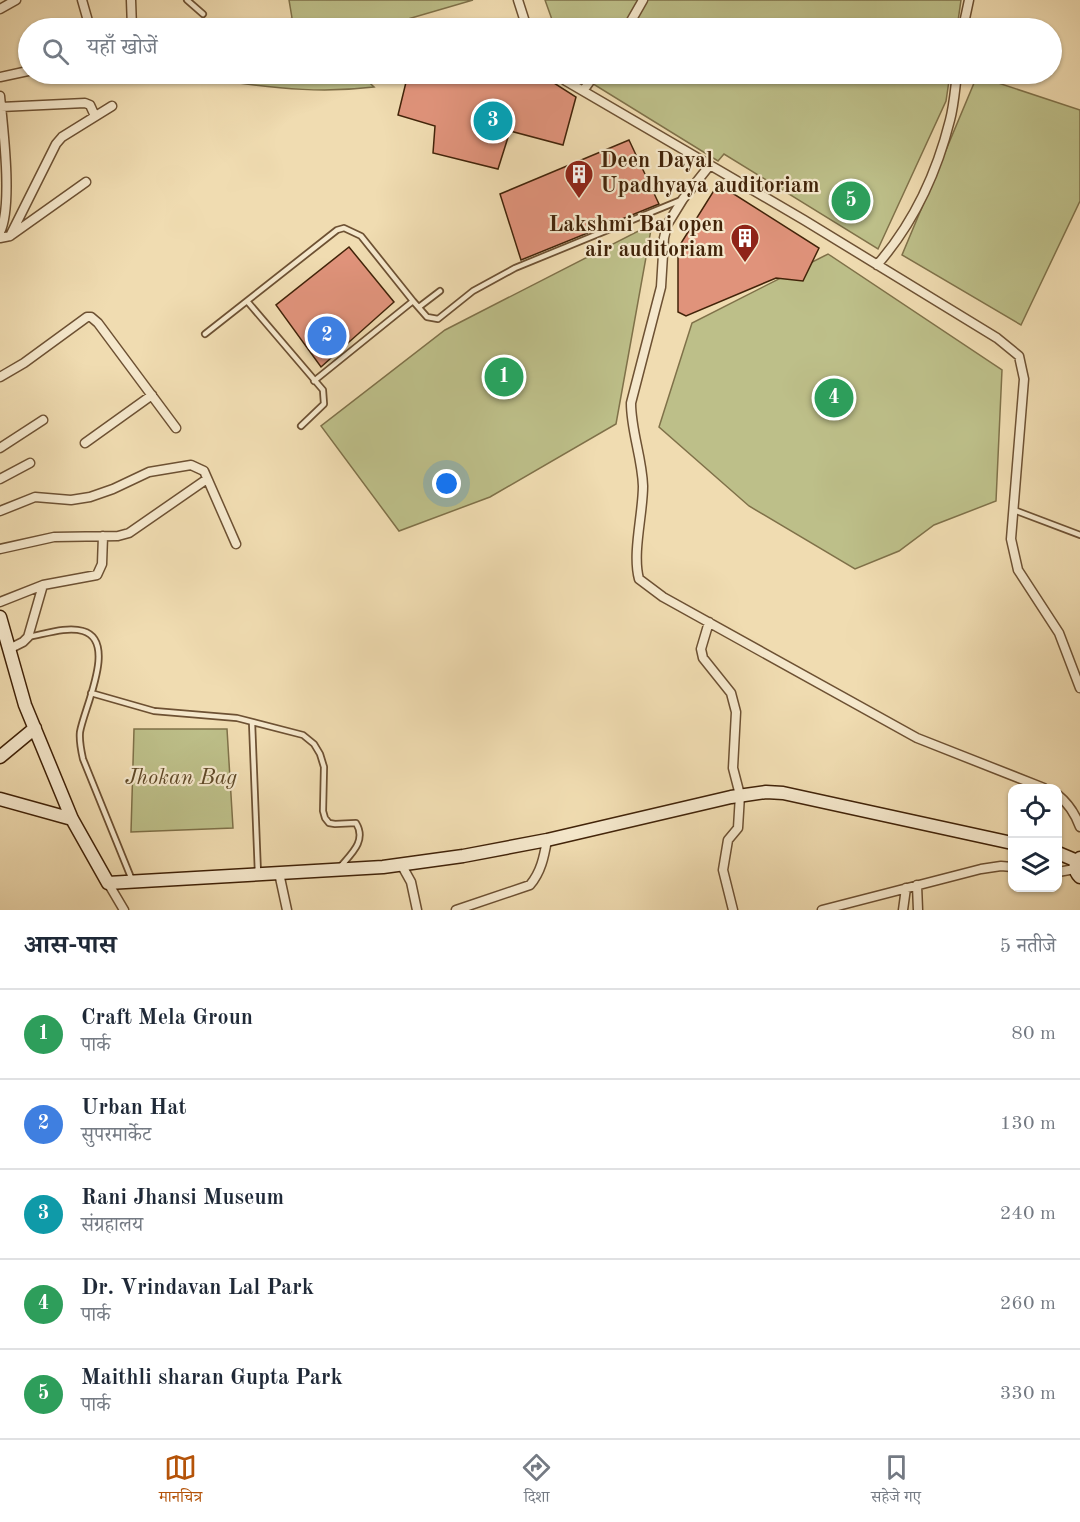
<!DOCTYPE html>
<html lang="hi">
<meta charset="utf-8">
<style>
body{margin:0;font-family:"Old Standard TT","Noto Serif Devanagari",serif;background:#f2f2f3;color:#1f2937}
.controls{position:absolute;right:18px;bottom:18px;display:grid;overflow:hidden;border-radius:12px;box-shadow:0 2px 4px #0004}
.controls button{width:54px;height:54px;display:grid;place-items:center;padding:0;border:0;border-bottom:2px solid #e0e1e3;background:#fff;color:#1f2937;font:30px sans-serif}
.you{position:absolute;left:447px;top:484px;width:21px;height:21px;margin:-15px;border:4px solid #fff;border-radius:50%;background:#1a73e8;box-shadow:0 0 0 9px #1a73e833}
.badge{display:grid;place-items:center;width:39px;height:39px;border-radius:50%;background:#b45309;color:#fff;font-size:20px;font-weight:700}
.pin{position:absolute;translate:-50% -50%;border:3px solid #fff;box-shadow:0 2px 6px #0006}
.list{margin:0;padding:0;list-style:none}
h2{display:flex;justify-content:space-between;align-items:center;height:78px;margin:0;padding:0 24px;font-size:26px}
h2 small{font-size:20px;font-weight:400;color:#747a83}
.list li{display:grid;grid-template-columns:39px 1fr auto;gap:18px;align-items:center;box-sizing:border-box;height:90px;padding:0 24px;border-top:2px solid #e0e1e3}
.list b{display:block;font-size:22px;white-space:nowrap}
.list p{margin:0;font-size:20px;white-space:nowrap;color:#747a83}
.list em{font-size:20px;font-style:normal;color:#747a83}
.icon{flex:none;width:33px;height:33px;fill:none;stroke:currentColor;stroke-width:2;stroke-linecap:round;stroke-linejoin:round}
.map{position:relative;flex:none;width:1080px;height:910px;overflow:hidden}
.search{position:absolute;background:#fff;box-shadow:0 2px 4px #0004;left:18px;right:18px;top:18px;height:66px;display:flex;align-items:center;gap:15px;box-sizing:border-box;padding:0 21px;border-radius:33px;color:#747a83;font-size:22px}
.sheet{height:528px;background:#fff}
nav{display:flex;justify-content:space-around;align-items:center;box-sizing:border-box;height:84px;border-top:2px solid #e0e1e3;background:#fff;font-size:16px;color:#747a83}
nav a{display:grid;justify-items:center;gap:3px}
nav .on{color:#b45309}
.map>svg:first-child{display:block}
.green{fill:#bdbf89;stroke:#7f7149;stroke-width:1.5}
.building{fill:#e0937b;stroke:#412309;stroke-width:1.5}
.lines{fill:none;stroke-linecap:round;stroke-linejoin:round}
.lane-casing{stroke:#6d5133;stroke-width:8}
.street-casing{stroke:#6d5133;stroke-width:11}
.secondary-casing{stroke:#412309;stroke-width:15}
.lane{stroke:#f5e8cc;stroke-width:4.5}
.street{stroke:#f5e8cc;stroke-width:8}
.secondary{stroke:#f5e8cc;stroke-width:12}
.labels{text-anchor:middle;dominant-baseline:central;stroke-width:4.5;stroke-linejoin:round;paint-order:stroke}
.poi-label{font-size:22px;font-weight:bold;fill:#412309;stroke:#f5e8cc;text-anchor:start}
.park-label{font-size:22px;font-style:italic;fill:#604a29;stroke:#f5e8cc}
</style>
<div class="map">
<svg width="1080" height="910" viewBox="0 0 1080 910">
<rect width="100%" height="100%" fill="#f0dcb1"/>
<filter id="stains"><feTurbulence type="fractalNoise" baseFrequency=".00333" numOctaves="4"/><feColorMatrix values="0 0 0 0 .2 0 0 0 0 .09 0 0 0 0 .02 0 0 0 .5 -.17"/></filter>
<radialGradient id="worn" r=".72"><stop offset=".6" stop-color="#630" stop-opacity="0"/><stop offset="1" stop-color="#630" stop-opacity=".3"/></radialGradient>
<!-- green -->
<path class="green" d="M289 0H473L401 21 366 28H275L292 18Z
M545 0H961L957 28H555Z
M231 74H360L374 87C324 93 281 89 232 82Z
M577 74H950L946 101 878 249 724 154 718 161Z
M977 76 1080 110V201L1021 325 902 255Z
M652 224 616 424 490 497 399 531 321 426 445 330Z
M828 254 1002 370 996 501 934 525 899 551 855 569 749 506 659 427 692 323Z
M134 729H227L233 828 131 832Z"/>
<!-- building -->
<path class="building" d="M408 74H540L576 97 563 145 510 131 498 169 433 153 435 126 398 115Z
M629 140 659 204 521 260 500 194Z
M718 184 819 248 803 281 776 278 686 316 678 312V248Z
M349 247 394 302 321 367 276 305Z"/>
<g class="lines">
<!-- lane casing -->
<g class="lane-casing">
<path id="lane" d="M187 0 203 14
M247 301 323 390 324 404 301 426
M419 307 440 291
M205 334 337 230 344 228 361 236 413 301
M314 381 413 301 427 317 438 319 473 291 515 268 681 200
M1014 510 1080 535
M28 637C45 634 67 626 83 631 118 641 84 708 80 732 79 741 81 750 83 759L132 880
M91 693 154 711 237 718 303 735 314 744 320 754 324 767 323 811 325 818 329 823 335 824 356 823C367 841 351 854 340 867
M252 722 258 874"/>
</g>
<!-- street casing -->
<g class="street-casing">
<path id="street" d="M82 0 90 28
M131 0 132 28
M518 0 527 28
M0 9 16 0
M627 28 643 0
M963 28 969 0
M558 74 566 81 804 220 997 338 1019 356 1024 379 1011 539 1018 570 1059 633 1080 688
M0 77 28 71
M583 91 595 74
M0 96C3 127 13 206 0 232
M1 107 85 103 90 105 95 116
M710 165 683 199 667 225 664 238 661 287 631 403C631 431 642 457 643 486 643 514 632 553 639 579L663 597 917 738 1044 788
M10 236 56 144 62 137 112 106
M0 238 10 236 86 182
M877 265C913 224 937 172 950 120 954 105 955 89 957 74
M0 377 24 363 87 317H91L98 323 176 428
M85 443 152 395
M0 448 43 420
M0 479 30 463
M0 511 35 497 71 500 90 497 113 489 149 472 191 465 204 471 236 544
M0 549 54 537 118 536 129 533 207 479
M0 602 43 585 97 575 102 564 103 536
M709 622 701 649 703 658 731 693 736 712 733 768 740 795 738 828 728 840 723 870 733 910
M9 649 23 642 28 637 43 585
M1058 795C1069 804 1075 813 1080 827
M401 864 411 882 417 910
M1058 872 1075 869
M279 873 287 910
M108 883 124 910
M917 885 918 910
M456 910 530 885C541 872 544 857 547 840
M822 910 981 869 1001 866 1012 867
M903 910 906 888"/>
</g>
<!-- secondary casing -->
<g class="secondary-casing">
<path id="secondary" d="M0 617 25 705 72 819 108 883 383 867 463 856 547 840 731 797 766 792 783 793 1012 843
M0 757 35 728
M0 799 72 819
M1058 853 1077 861
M1080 858C1074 864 1074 871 1080 877"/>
</g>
<!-- lane -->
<use href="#lane" class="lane"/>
<!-- street -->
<use href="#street" class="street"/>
<!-- secondary -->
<use href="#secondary" class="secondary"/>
</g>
<!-- icons -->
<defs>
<g id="building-pin" transform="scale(1.5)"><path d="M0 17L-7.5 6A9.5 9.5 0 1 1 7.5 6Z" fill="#8f2418" stroke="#f5e8cc"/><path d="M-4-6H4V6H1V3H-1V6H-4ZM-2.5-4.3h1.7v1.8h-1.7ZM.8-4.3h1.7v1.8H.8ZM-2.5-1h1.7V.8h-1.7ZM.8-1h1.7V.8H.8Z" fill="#fff"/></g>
</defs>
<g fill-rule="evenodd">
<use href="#building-pin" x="579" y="174"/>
<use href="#building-pin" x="745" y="238"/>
</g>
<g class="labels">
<!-- poi labels -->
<g class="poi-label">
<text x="600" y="161">Deen Dayal<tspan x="600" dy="25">Upadhyaya auditoriam</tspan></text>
<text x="724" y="225" text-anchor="end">Lakshmi Bai open<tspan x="724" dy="25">air auditoriam</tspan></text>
</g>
<!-- park labels -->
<g class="park-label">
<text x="181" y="778">Jhokan Bag</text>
</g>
</g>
<rect width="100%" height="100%" filter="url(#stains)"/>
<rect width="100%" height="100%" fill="url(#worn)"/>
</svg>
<div class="controls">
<button><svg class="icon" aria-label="locate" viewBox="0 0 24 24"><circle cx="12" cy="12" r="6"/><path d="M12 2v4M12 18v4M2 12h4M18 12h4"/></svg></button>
<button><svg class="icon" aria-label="layers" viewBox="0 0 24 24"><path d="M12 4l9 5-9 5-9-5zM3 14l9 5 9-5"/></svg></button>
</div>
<div class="you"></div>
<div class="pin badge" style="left:504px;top:377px;background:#2e9e5b">1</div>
<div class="pin badge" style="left:327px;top:336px;background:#3f7fe0">2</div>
<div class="pin badge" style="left:493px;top:121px;background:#0f9aa8">3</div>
<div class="pin badge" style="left:834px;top:398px;background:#2e9e5b">4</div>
<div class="pin badge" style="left:851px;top:201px;background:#2e9e5b">5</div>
<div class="search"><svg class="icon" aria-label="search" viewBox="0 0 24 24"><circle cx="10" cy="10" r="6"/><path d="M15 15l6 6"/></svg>यहाँ खोजें</div>
</div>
<section class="sheet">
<h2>आस-पास<small>5 नतीजे</small></h2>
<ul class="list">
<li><span class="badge" style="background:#2e9e5b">1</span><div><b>Craft Mela Groun</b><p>पार्क</p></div><em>80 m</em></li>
<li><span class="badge" style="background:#3f7fe0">2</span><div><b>Urban Hat</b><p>सुपरमार्केट</p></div><em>130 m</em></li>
<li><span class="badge" style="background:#0f9aa8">3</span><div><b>Rani Jhansi Museum</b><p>संग्रहालय</p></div><em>240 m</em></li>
<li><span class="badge" style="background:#2e9e5b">4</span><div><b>Dr. Vrindavan Lal Park</b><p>पार्क</p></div><em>260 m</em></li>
<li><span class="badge" style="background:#2e9e5b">5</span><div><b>Maithli sharan Gupta Park</b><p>पार्क</p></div><em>330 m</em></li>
</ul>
</section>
<nav>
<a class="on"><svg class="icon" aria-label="map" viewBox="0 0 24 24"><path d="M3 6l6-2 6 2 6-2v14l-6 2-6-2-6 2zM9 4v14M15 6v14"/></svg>मानचित्र</a>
<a><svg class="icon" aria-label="directions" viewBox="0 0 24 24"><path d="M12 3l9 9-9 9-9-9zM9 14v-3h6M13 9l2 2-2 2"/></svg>दिशा</a>
<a><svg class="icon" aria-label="saved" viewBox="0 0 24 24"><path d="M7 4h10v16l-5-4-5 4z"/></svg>सहेजे गए</a>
</nav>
